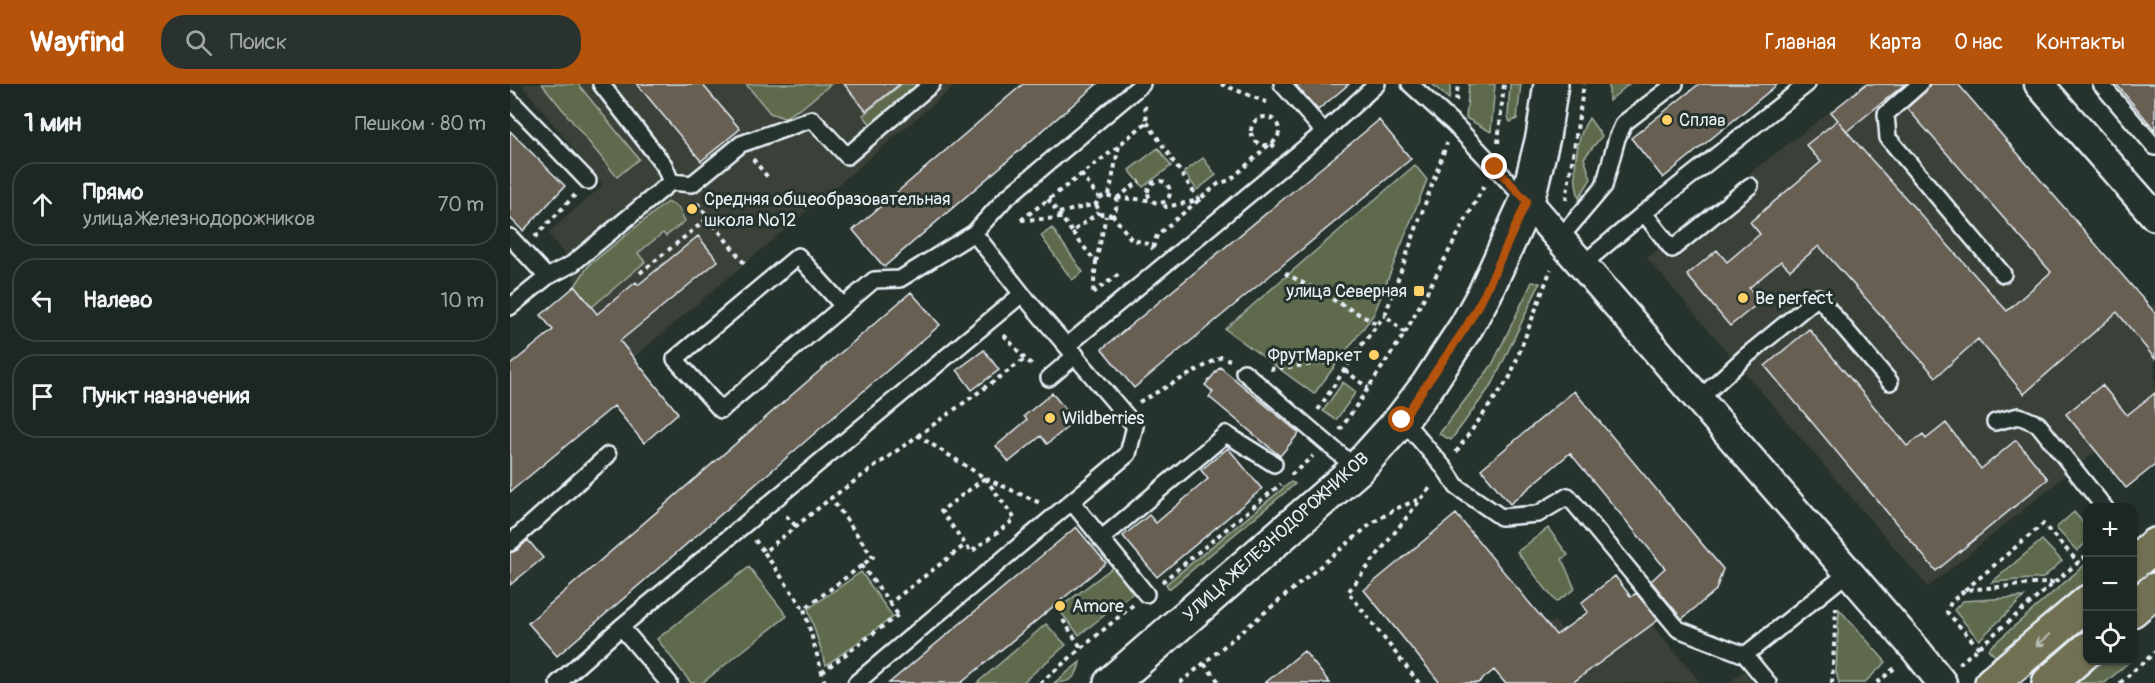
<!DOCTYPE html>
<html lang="ru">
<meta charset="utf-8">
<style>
body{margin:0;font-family:Pangolin,sans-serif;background:#29322f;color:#f1f3f6}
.controls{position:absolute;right:18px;bottom:18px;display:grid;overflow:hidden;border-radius:12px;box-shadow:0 2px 4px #0004}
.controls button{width:54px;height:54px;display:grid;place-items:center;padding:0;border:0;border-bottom:2px solid #3a4340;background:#1c2622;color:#f1f3f6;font:30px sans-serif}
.stop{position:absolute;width:18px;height:18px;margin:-14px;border:4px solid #b45309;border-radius:50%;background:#fff}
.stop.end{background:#b45309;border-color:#fff;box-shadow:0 2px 6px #0008}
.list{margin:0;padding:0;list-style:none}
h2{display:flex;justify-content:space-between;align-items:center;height:78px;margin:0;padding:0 24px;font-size:26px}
h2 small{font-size:20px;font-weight:400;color:#a0a5a5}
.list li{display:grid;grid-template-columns:39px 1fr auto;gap:18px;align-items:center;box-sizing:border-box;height:84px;margin:0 12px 12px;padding:0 12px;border:2px solid #3a4340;border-radius:24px}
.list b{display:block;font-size:22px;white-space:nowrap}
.list p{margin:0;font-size:20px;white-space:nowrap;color:#a0a5a5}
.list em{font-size:20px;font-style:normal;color:#a0a5a5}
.icon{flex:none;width:33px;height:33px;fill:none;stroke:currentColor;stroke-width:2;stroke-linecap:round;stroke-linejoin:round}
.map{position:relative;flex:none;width:1645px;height:599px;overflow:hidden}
header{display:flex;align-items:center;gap:36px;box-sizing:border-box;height:84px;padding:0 30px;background:#b45309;color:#fff}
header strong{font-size:28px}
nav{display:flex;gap:33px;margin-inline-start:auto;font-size:21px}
.search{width:420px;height:54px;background:#29322f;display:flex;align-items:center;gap:15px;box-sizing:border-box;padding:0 21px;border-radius:24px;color:#a0a5a5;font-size:22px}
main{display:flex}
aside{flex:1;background:#1c2622}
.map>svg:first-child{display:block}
.built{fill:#3a4038}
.green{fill:#5e6b4d;stroke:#a3aea2;stroke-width:1.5}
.building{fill:#685e53;stroke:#e8f1f8;stroke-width:1.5}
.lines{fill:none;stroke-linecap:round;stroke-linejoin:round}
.service-casing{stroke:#e8f1f8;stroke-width:20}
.minor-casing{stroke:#e8f1f8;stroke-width:33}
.tertiary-casing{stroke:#e8f1f8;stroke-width:38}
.primary-casing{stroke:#e8f1f8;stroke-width:38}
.path{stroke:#e8f1f8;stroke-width:4;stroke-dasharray:4.5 4.5;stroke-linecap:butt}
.service{stroke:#26332d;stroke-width:15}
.minor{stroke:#26332d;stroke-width:28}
.tertiary{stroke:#26332d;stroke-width:33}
.primary{stroke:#716f52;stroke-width:33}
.oneway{stroke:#b8bdb6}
.route{stroke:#b45309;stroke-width:8}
.poi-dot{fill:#ffd166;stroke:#26332d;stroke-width:2}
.labels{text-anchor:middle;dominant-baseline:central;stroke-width:6;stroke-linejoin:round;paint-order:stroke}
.poi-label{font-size:18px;fill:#e8f1f8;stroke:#26332d;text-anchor:start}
.street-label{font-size:18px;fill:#e8f1f8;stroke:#26332d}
</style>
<header>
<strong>Wayfind</strong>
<div class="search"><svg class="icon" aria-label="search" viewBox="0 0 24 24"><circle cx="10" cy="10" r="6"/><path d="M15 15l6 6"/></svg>Поиск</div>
<nav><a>Главная</a><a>Карта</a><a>О нас</a><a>Контакты</a></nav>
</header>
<main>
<aside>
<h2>1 мин<small>Пешком · 80 m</small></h2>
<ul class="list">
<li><svg class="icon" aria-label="ahead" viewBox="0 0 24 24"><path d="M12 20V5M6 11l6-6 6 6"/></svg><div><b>Прямо</b><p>улица Железнодорожников</p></div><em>70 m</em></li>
<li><svg class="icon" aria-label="left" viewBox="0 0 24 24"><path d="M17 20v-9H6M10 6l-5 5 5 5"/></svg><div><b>Налево</b></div><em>10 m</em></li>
<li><svg class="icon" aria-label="arrive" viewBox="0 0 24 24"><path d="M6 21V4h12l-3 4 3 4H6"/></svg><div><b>Пункт назначения</b></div></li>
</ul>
</aside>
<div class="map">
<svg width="1645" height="599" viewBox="0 0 1645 599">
<rect width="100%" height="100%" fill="#26332d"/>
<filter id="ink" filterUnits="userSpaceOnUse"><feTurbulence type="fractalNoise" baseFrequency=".0167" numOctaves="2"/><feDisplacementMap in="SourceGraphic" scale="12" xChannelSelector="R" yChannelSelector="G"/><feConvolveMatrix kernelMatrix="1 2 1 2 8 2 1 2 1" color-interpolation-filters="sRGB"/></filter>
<g filter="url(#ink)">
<!-- built -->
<path class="built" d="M11 0H447L123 274 65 202 62 180 38 149 93 101Z
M1356 0H1448L1640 223 1645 219V381L1616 404 1586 367 1418 503 1137 174 1244 86Z
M946 430 1038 541 1044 536 1082 584 1141 540 1191 599H995L984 586 968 599H930L854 506Z
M1234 587 1244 599H1219Z"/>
<!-- green -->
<path class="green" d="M32 0H68L129 75 107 93Z
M236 0H321L293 23 274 34 260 29Z
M392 0H407L405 6 362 42 353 31Z
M922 0H941L939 15Z
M959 0H985L981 48 956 34Z
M1000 0H1011L1007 35 1000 38 998 33Z
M1099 0H1119L1099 17Z
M1079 34 1092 52 1074 74 1081 95 1069 114C1062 90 1065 55 1079 34Z
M648 64 661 82 633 103 619 86Z
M693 74 706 91 687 106 674 88Z
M905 81 917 96 864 230 804 310 715 245Z
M157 118 168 123 175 137 156 152 153 149 128 169 135 178 82 223 65 202 79 181Z
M542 144 573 188 562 196 531 152Z
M1022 198 1030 199 983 299 941 356 929 350 982 281Z
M833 298 846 308 826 336 813 327Z
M781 398 785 400 659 505 656 500Z
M1564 428 1577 443V458L1567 467 1546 444Z
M1038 444 1058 471 1052 475 1065 505 1046 518 1007 468Z
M1532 456 1552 477 1533 494 1482 498Z
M1577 479V498L1488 575 1478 565Z
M606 481 627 506 569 551 548 525Z
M239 483 277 532 192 599H181L147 555Z
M351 488 383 533 316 581 298 525Z
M1514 513 1469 556 1444 526 1453 517Z
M1329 525 1376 578 1354 599H1329L1326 588Z
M536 540 556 561 512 599H467Z
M1593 577H1620L1595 599H1567Z
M570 578C567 594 560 599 544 599Z"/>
<!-- building -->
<path class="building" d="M127 0H192L230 45 191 77Z
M334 0H390L356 27Z
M513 0H587L374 183 343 146Z
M785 0H839L808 26Z
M1189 0H1268L1153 94 1121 54Z
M1356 0H1395L1337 47 1329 38 1350 63 1497 227 1541 188 1397 24 1416 7 1420 0H1448L1645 229V275L1607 228 1514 310 1468 255 1426 293 1309 162 1280 186 1271 177 1239 204 1251 217 1220 242 1177 191 1207 166 1217 178 1250 150 1240 138 1311 78 1296 61 1328 36 1321 28Z
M1606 0H1645V46Z
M869 36 901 75 624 304 592 265Z
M0 47 55 102 13 147 0 134Z
M188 152 208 177 110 257 168 329 134 359 104 322 0 408V281L43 246 31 231 65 202 87 230 126 198 128 201Z
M401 208 430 241 47 572 18 539Z
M1299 245 1397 362 1413 350 1416 355 1436 339 1471 385 1506 356 1538 395 1426 487 1255 282Z
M474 266 489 286 462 306 447 286Z
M710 283 789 349 770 372 699 313 703 308 695 301Z
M1592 301 1617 331 1645 309V381L1616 404 1556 330Z
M1064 307 1213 485 1206 506 1172 535 1141 497 1155 484 1060 369 1000 420 971 385Z
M542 309 565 337 537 360 531 352 499 378 486 362 517 336 514 332Z
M718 364 752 405 647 493 613 452 639 431 646 439 698 395 691 386Z
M946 430 1046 551 1078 528 1071 519 1105 492 1121 513 1126 509 1148 536 1062 599H995L984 586 968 599H930L854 506Z
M566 443 596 479 451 599H379Z
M18 456 33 474 0 501V469L7 466Z
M794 567 820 599H755Z"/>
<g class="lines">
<!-- service casing -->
<g class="service-casing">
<path id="service" d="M772 0 814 48
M900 0 944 40 1017 117
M1410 0 1376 30 1378 54 1493 190
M1591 0 1645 63
M0 16 78 97
M161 98 182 100 231 60 302 35 337 72 422 0
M1134 129 1162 165 1240 102
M0 153 37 193
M1050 154 1094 102 1107 54 1114 39 1165 0
M1073 180 1134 129 1297 0
M333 222 288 172 165 275 211 326 364 196 390 195 464 149 495 115 632 0
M0 223 37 193 62 180 161 98 154 81 91 0
M558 261 814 48 867 0
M734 288 847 385
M539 294 566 271
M1188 316 1235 273 1308 213 1380 298
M892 335 935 385 947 403 991 433 1028 430 1058 412 1168 545 1235 571
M1485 338 1509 332 1528 340 1595 424
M562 418 636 510
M591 455 716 350 764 380
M0 459 98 371
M111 543 159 599
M48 599 111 543 512 210
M346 599 618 370 625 342 512 210 464 149
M1258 599 1235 571 1339 488"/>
</g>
<!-- minor casing -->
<g class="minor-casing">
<path id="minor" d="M1529 0 1645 132
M1017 117 1406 566 1432 599"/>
</g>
<!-- tertiary casing -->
<g class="tertiary-casing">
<path id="tertiary" d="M601 599 847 385 892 335 918 301 956 243 975 209 1017 117 1033 53 1041 0"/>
</g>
<!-- primary casing -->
<g class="primary-casing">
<path id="primary" d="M1622 480 1645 461
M1622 526 1645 506
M1482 599 1578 518
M1539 599 1578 565"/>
</g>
<!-- path -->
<path class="path" d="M711 0 761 20
M946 17 948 0
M741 47a14 14 0 1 1 28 0a14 14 0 1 1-28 0Z
M637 38 689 116 656 123 653 119
M988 59 994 0
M243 75 260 96
M571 90 589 114
M638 108a11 11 0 1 1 22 0a11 11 0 1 1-22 0Z
M599 111 609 61 637 38 635 21
M607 114 640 116
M607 114 630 97
M538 115 562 148
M1056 116 1074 0
M187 119 234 179
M549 129 586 120 589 114 596 111 607 114 606 125 600 131 590 130 586 120
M602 130 621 155 638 160 643 165
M511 136 609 62
M511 136 552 134
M25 153 65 111
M643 164 647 151 708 100 720 96 761 59 765 64
M586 178 596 132
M130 189 198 134
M775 189 867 240
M583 208 586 178 562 148 589 128
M583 209 609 190
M895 249 875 231 937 59
M494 251 515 275 524 282
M760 285 840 276 875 231
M835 286 858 304
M629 318 711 273 720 276
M808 326 840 277
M830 346 895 249 975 100
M407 351 475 394 530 419
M946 368 1000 293 1041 185
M781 391 803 372
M475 394 505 435 461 468 431 427Z
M276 432 286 442
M245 456 254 468
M351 481 380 519 455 461
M652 498 771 400
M1455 506 1533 440 1569 479
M380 519 388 531
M293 524 254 468 321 414
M553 536 572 565
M1469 564 1437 528 1441 518 1455 506 1546 498
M694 580 710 599
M1449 580 1578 470
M312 588 388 531
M315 599 294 525 363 473 321 414 515 275
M530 599 623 521
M670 599 861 440 885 425 912 414
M909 599 838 508 922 401
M1322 599 1326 524
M1367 599 1387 582
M1610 599 1645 568"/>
<!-- service -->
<use href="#service" class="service"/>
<!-- minor -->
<use href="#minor" class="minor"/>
<!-- tertiary -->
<use href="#tertiary" class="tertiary"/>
<!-- primary -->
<use href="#primary" class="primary"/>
</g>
<!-- one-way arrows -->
<defs><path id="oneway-shaft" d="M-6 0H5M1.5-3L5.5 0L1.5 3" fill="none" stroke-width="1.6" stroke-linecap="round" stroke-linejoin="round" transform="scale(1.5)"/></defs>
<use class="oneway" href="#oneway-shaft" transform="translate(1533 556) rotate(140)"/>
</g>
<g class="lines" filter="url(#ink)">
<!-- route -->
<path class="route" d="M892 336 956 243 975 209 1017 117 985 83"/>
</g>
<!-- markers -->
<g class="poi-dot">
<circle cx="1157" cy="36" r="6"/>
<circle cx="182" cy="125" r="6"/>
<rect x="903" y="201" width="12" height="12" rx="3"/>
<circle cx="1233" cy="214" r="6"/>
<circle cx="864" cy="271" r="6"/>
<circle cx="540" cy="334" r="6"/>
<circle cx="550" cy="522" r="6"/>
</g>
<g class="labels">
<!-- poi labels -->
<g class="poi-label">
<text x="1169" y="36">Сплав</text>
<text x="194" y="115">Средняя общеобразовательная<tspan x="194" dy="21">школа №12</tspan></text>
<text x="897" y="207" text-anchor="end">улица Северная</text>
<text x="1245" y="214">Be perfect</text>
<text x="852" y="271" text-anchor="end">ФрутМаркет</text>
<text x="552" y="334">Wildberries</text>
<text x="562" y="522">Amore</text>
</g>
<!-- street labels -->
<g class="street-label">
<text transform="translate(766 453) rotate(-42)">УЛИЦА ЖЕЛЕЗНОДОРОЖНИКОВ</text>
</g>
</g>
</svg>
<div class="controls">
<button>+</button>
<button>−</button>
<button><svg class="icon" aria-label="locate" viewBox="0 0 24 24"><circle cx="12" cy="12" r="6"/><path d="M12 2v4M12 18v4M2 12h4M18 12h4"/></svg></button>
</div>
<div class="stop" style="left:892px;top:336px"></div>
<div class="stop end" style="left:985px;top:83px"></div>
</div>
</main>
